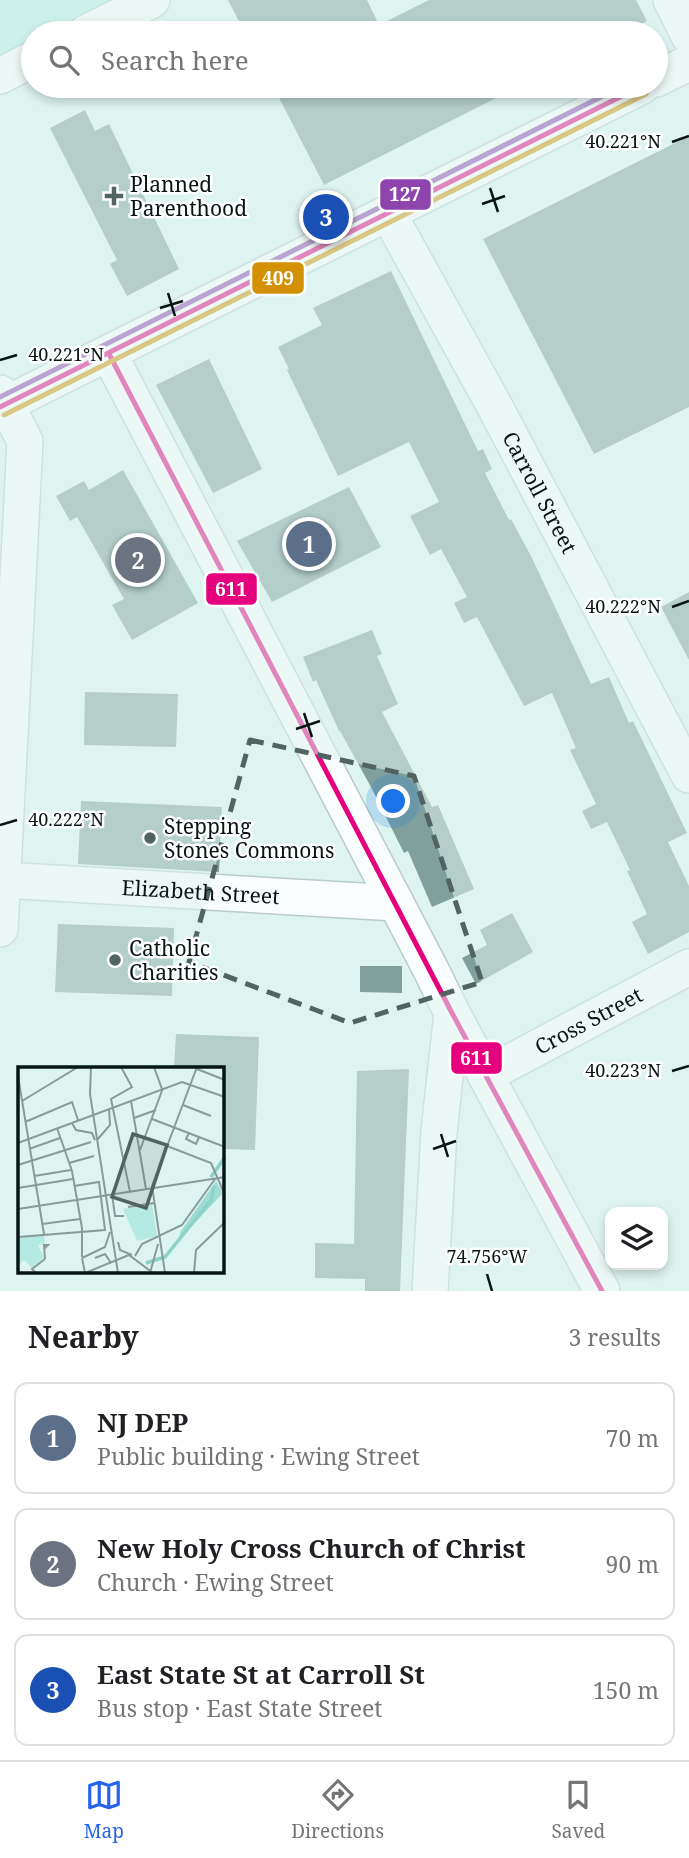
<!DOCTYPE html>
<meta charset="utf-8">
<style>
body{margin:0;font-family:"Noto Serif",serif;background:#f2f2f2;color:#202124}
.controls{position:absolute;right:21px;bottom:21px;display:grid;overflow:hidden;border-radius:14px;box-shadow:0 4px 10px #0003}
.controls button{width:63px;height:63px;display:grid;place-items:center;padding:0;border:0;border-bottom:2px solid #e0e0e0;background:#fff;color:#202124;font:35px sans-serif}
.you{position:absolute;left:394px;top:802px;width:24px;height:24px;margin:-18px;border:5px solid #fff;border-radius:50%;background:#1a73e8;box-shadow:0 0 0 10px #1a73e833}
.badge{display:grid;place-items:center;width:46px;height:46px;border-radius:50%;background:#2563eb;color:#fff;font-size:23px;font-weight:700}
.pin{position:absolute;translate:-50% -50%;border:4px solid #fff;box-shadow:0 2px 7px #0006}
.list{margin:0;padding:0;list-style:none}
h2{display:flex;justify-content:space-between;align-items:center;height:91px;margin:0;padding:0 28px;font-size:30px}
h2 small{font-size:23px;font-weight:400;color:#757577}
.list li{display:grid;grid-template-columns:46px 1fr auto;gap:21px;align-items:center;box-sizing:border-box;height:112px;margin:0 14px 14px;padding:0 14px;border:2px solid #e0e0e0;border-radius:14px}
.list b{display:block;font-size:26px;white-space:nowrap}
.list p{margin:0;font-size:23px;white-space:nowrap;color:#757577}
.list em{font-size:23px;font-style:normal;color:#757577}
.icon{flex:none;width:38px;height:38px;fill:none;stroke:currentColor;stroke-width:2;stroke-linecap:round;stroke-linejoin:round}
.map{position:relative;flex:none;width:689px;height:1291px;overflow:hidden}
.search{position:absolute;background:#fff;box-shadow:0 4px 10px #0003;left:21px;right:21px;top:21px;height:77px;display:flex;align-items:center;gap:18px;box-sizing:border-box;padding:0 24px;border-radius:38px;color:#757577;font-size:26px}
.sheet{height:469px;background:#fff}
nav{display:flex;justify-content:space-around;align-items:center;box-sizing:border-box;height:98px;border-top:2px solid #e0e0e0;background:#fff;font-size:19px;color:#757577}
nav a{display:grid;justify-items:center;gap:4px}
nav .on{color:#2563eb}
.map>svg:first-child{display:block}
.green{fill:#b5eae2}
.building{fill:#80a09c}
.lines{fill:none;stroke-linecap:round;stroke-linejoin:round}
.minor-casing{stroke:#bacbc9;stroke-width:38}
.minor{stroke:#fafdfd;stroke-width:35}
.bus-1-casing{stroke:#fff;stroke-width:10}
.bus-2-casing{stroke:#fff;stroke-width:10}
.bus-3-casing{stroke:#fff;stroke-width:10}
.bus-1{stroke:#e5007d;stroke-width:5}
.bus-2{stroke:#d39003;stroke-width:5}
.bus-3{stroke:#8e44ad;stroke-width:5}
.marked{fill:none;stroke:#526461;stroke-width:5;stroke-dasharray:14 9;stroke-linejoin:round}
.ticks{fill:none;stroke:#071614;stroke-width:2.5}
.poi-dot{fill:#526461;stroke:#fff;stroke-width:2.5}
.labels{text-anchor:middle;dominant-baseline:central;stroke-width:5;stroke-linejoin:round;paint-order:stroke}
.poi-label{font-size:21px;fill:#071614;stroke:#fff;text-anchor:start}
.street-label{font-size:21px;fill:#071614;stroke:#fff}
.inset-river{fill:none;stroke:#8bd3c8;stroke-width:3.5}
.inset-road{fill:none;stroke:#889b99;stroke-width:2}
.view{fill:#526461;fill-opacity:0.15;stroke:#526461;stroke-width:3.5}
.inset-edge{fill:none;stroke:#071614;stroke-width:3.5}
.ticks-label{font-size:18px;text-anchor:middle;fill:#071614;stroke:#fff;stroke-width:5;stroke-linejoin:round;paint-order:stroke}
.line-badge{stroke:#fff;stroke-width:2.5}
.badge-label{font-size:19px;text-anchor:middle;font-weight:bold;fill:#fff}
</style>
<div class="map">
<svg width="689" height="1291" viewBox="0 0 689 1291">
<rect width="100%" height="100%" fill="#def4f1"/>
<!-- green -->
<path class="green" d="M0 0H152L86 33H33V59L0 76Z"/>
<!-- building -->
<path class="building" d="M228 0H367L379 25 429 0H636L647 21 624 33H245Z
M273 86H520L324 185Z
M85 110 95 131 109 124 179 269 127 296 110 264 117 260 50 128Z
M689 136V407L594 454 483 239Z
M391 271 478 451 483 449 492 469 485 473 509 520 511 519 532 558 591 684 609 677 629 723 633 721 687 833 668 842 689 886V932L648 954 632 922 647 914 627 871 630 870 607 822 591 829 582 811 596 804 570 750 576 748 552 693 524 706 477 617 464 623 454 603 467 597 441 549 430 555 410 516 439 502 409 442 338 476 287 370 289 369 278 347 322 325 313 308Z
M209 359 262 469 213 493 156 385Z
M123 470 198 603 132 640 112 605 124 599 77 517 70 521 56 496 84 481 89 490Z
M349 487 381 547 272 602 237 541Z
M689 592V660L661 607Z
M372 630 382 654 377 656 398 704 382 712 432 807 438 805 474 889 432 907 408 851 404 853 371 787 340 731H339L316 680 313 682 303 657Z
M85 692 178 694 176 747 84 745Z
M81 801 222 807 219 872 78 864Z
M512 913 533 952 476 984 462 958 487 945 480 930Z
M58 924 174 928 172 996 55 992Z
M360 966H402V993L360 992Z
M176 1034 259 1037 255 1150 222 1149V1069H174Z
M409 1069 400 1291H365V1279L315 1278V1243L354 1244 357 1071Z"/>
<g class="lines">
<!-- minor casing -->
<g class="minor-casing">
<g id="minor">
<path d="M671 0 689 36"/>
<path d="M86 33 152 0"/>
<path d="M0 76 33 59"/>
<path d="M656 79 689 63"/>
<path id="s1" d="M388 213 494 405 689 775"/>
<path d="M109 354 431 970 452 1013 602 1291"/>
<path d="M0 393 25 441 0 929"/>
<path d="M0 407 642 86"/>
<path id="s2" d="M3 880 396 903"/>
<path id="s3" d="M486 1075 689 967"/>
<path d="M430 1291 439 1132 452 1013"/>
</g>
</g>
<!-- minor -->
<use href="#minor" class="minor"/>
<!-- bus-1 casing -->
<g class="bus-1-casing">
<path id="bus-1" d="M109 354 452 1013 602 1291
M0 407 642 86"/>
</g>
<!-- bus-2 casing -->
<g class="bus-2-casing">
<path id="bus-2" d="M4 415 646 94"/>
</g>
<!-- bus-3 casing -->
<g class="bus-3-casing">
<path id="bus-3" d="M0 397 623 86"/>
</g>
<!-- bus-1 -->
<use href="#bus-1" class="bus-1"/>
<!-- bus-2 -->
<use href="#bus-2" class="bus-2"/>
<!-- bus-3 -->
<use href="#bus-3" class="bus-3"/>
</g>
<!-- marked area -->
<path d="M0 0H689V1291H0ZM250 740 414 776 482 982 350 1023 189 962Z" fill="#def4f1" fill-opacity=".55" fill-rule="evenodd"/>
<path class="marked" d="M250 740 414 776 482 982 350 1023 189 962Z"/>
<!-- ticks -->
<path class="ticks" d="M672 142 689 136M490 188 498 212M482 204 505 196M168 293 175 316M160 308 183 301M0 360 17 355M672 607 689 601M304 713 312 737M296 729 320 721M0 825 17 820M672 1071 689 1066M441 1134 448 1157M433 1149 456 1141M487 1274 492 1291"/>
<!-- markers -->
<g class="poi-dot">
<path d="M110.5 185.5h7v7h7v7h-7v7h-7v-7h-7v-7h7z"/>
<circle cx="150" cy="838" r="7"/>
<circle cx="115" cy="960" r="7"/>
</g>
<g class="labels">
<!-- poi labels -->
<g class="poi-label">
<text x="130" y="184">Planned<tspan x="130" dy="24">Parenthood</tspan></text>
<text x="164" y="826">Stepping<tspan x="164" dy="24">Stones Commons</tspan></text>
<text x="129" y="948">Catholic<tspan x="129" dy="24">Charities</tspan></text>
</g>
<!-- street labels -->
<g class="street-label">
<text stroke="none"><textPath href="#s1" startOffset="318">Carroll Street</textPath></text>
<text stroke="none"><textPath href="#s2" startOffset="198">Elizabeth Street</textPath></text>
<text stroke="none"><textPath href="#s3" startOffset="116">Cross Street</textPath></text>
</g>
</g>
<!-- overview -->
<g transform="translate(18 1067)">
<rect width="206" height="206" fill="#def4f1"/>
<path d="M134 137 139 169 119 174 105 142ZM26 168 27 177 20 178 26 191 14 201 6 193 1 197 0 171Z" fill="#b5eae2"/>
<path d="M198 114 205 126 159 175 163 164Z" fill="#9fdcd3"/>
<path class="inset-river" d="M193 110 207 90M128 196 147 190 193 133 196 119"/>
<path class="inset-road" d="M73 0 72 27 100 206M103 0 114 20 93 32 112 125M136 0 144 22M179 2 207 13M0 9 26 167M4 34 60 0M113 34 128 122M165 38 193 49M116 51 138 43M134 52 207 80M7 55 54 35 60 53M54 56 58 63 74 66 77 73M39 61 54 104 64 161V190M171 66 168 72 178 77 181 70M79 73 92 58 91 42M0 76 164 15 207 30M149 79 193 96 207 128M11 82 42 71M122 83 145 21M51 96 76 89M0 98 73 75M16 109 53 103M0 121 55 112M94 127 97 149H106M110 140 136 136M0 142 207 110M24 157 62 152M0 170 87 163 81 115 56 119M100 175 102 183 114 188M26 182 30 178H26L27 192M117 189 124 177 164 158 197 112M64 191 67 206 111 188 135 206M64 191 87 180 92 165M77 191 87 187 93 196M18 206 14 202 27 192M132 206 140 177M147 206 134 119 179 0M176 206 178 183 207 155"/>
<path class="view" d="M115 67 149 78 128 141 94 130Z"/>
<rect width="206" height="206" class="inset-edge"/>
</g>
<g class="ticks-label">
<text x="623" y="148">40.221°N</text>
<text x="66" y="361">40.221°N</text>
<text x="623" y="613">40.222°N</text>
<text x="66" y="826">40.222°N</text>
<text x="623" y="1077">40.223°N</text>
<text x="487" y="1263">74.756°W</text>
</g>
<g class="line-badge">
<rect x="379" y="178" width="53" height="33" rx="7" fill="#8e44ad"/>
<rect x="251" y="261" width="54" height="34" rx="7" fill="#d39003"/>
<rect x="205" y="572" width="53" height="34" rx="7" fill="#e5007d"/>
<rect x="450" y="1041" width="53" height="34" rx="7" fill="#e5007d"/>
</g>
<g class="badge-label">
<text x="405" y="201">127</text>
<text x="278" y="285">409</text>
<text x="231" y="596">611</text>
<text x="476" y="1065">611</text>
</g>
</svg>
<div class="controls">
<button><svg class="icon" aria-label="layers" viewBox="0 0 24 24"><path d="M12 4l9 5-9 5-9-5zM3 14l9 5 9-5"/></svg></button>
</div>
<div class="you"></div>
<div class="pin badge" style="left:309px;top:544px;background:#5c6f8a">1</div>
<div class="pin badge" style="left:138px;top:560px;background:#6b7280">2</div>
<div class="pin badge" style="left:326px;top:217px;background:#1a4fb4">3</div>
<div class="search"><svg class="icon" aria-label="search" viewBox="0 0 24 24"><circle cx="10" cy="10" r="6"/><path d="M15 15l6 6"/></svg>Search here</div>
</div>
<section class="sheet">
<h2>Nearby<small>3 results</small></h2>
<ul class="list">
<li><span class="badge" style="background:#5c6f8a">1</span><div><b>NJ DEP</b><p>Public building · Ewing Street</p></div><em>70 m</em></li>
<li><span class="badge" style="background:#6b7280">2</span><div><b>New Holy Cross Church of Christ</b><p>Church · Ewing Street</p></div><em>90 m</em></li>
<li><span class="badge" style="background:#1a4fb4">3</span><div><b>East State St at Carroll St</b><p>Bus stop · East State Street</p></div><em>150 m</em></li>
</ul>
</section>
<nav>
<a class="on"><svg class="icon" aria-label="map" viewBox="0 0 24 24"><path d="M3 6l6-2 6 2 6-2v14l-6 2-6-2-6 2zM9 4v14M15 6v14"/></svg>Map</a>
<a><svg class="icon" aria-label="directions" viewBox="0 0 24 24"><path d="M12 3l9 9-9 9-9-9zM9 14v-3h6M13 9l2 2-2 2"/></svg>Directions</a>
<a><svg class="icon" aria-label="saved" viewBox="0 0 24 24"><path d="M7 4h10v16l-5-4-5 4z"/></svg>Saved</a>
</nav>
